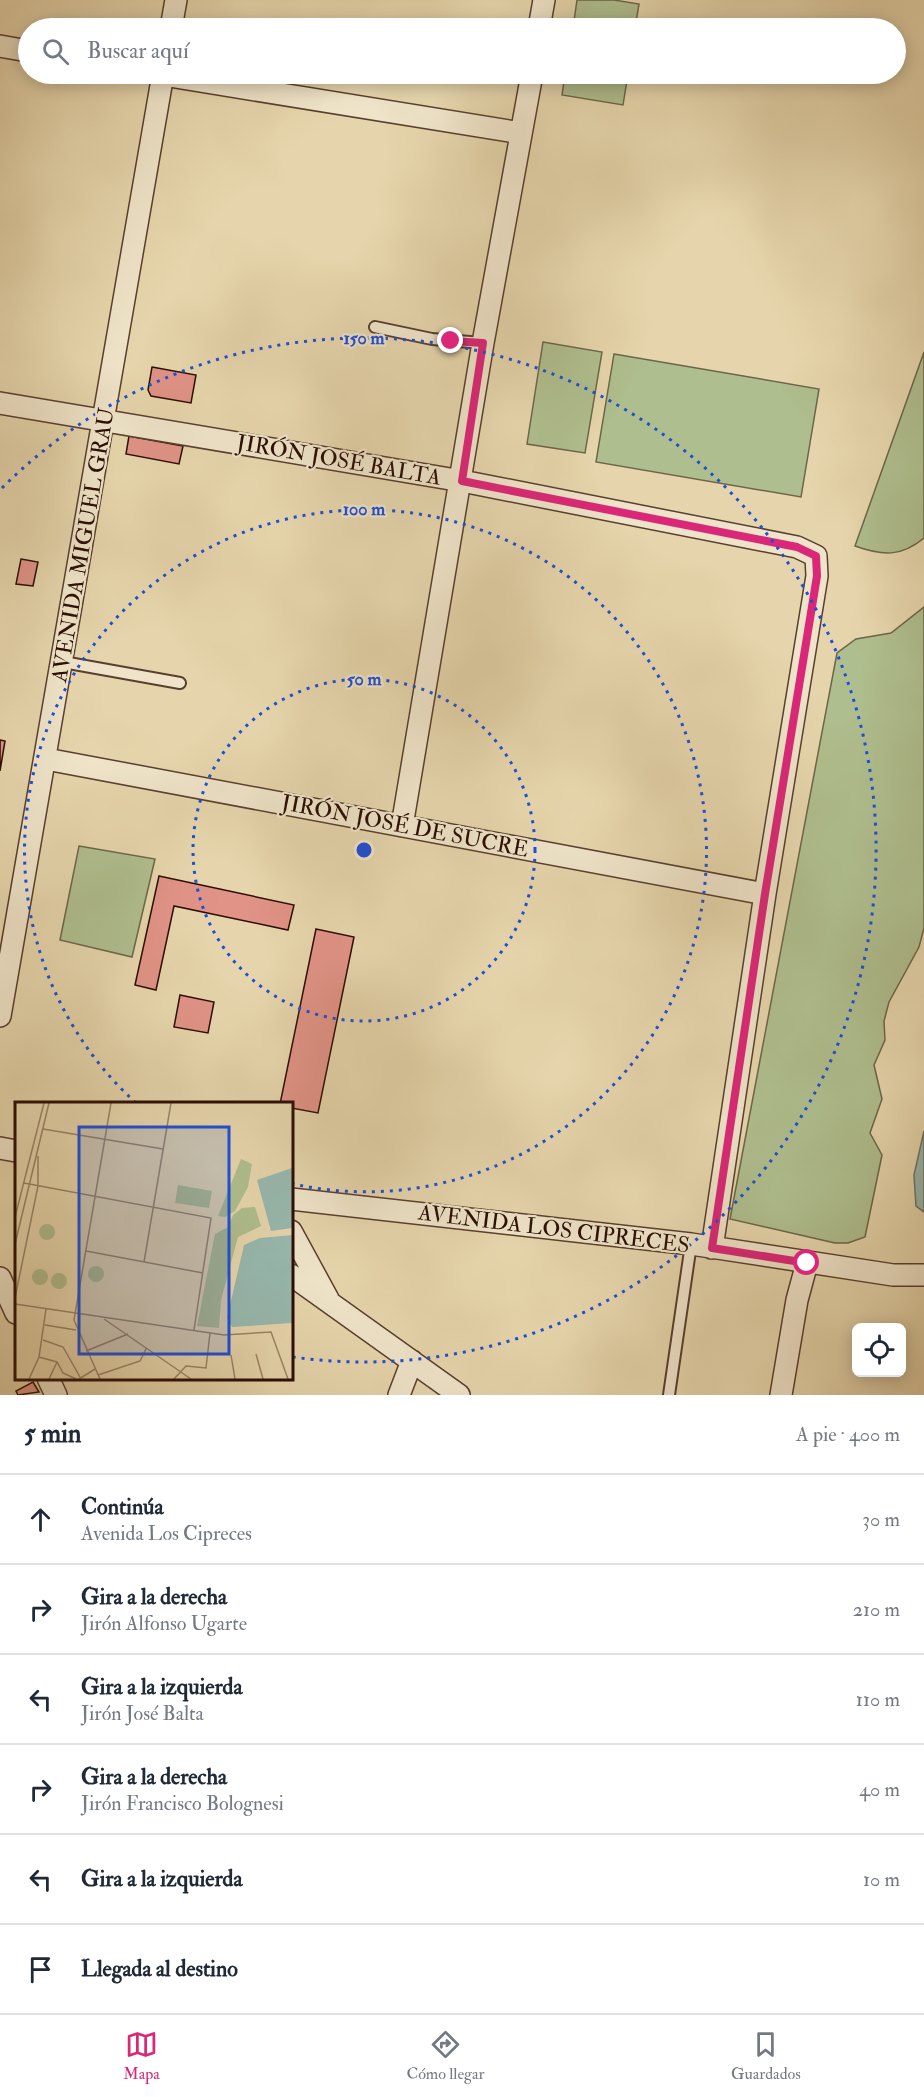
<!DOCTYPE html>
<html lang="es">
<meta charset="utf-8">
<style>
body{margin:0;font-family:"IM FELL Double Pica",serif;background:#f2f2f3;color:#1f2937}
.controls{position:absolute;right:18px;bottom:18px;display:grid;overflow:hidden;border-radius:9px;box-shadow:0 3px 15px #0003}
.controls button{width:54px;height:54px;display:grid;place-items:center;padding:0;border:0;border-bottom:2px solid #e0e1e3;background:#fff;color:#1f2937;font:30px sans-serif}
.stop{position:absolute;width:18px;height:18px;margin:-14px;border:4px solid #db2777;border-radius:50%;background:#fff}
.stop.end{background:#db2777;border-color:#fff;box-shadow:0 2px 6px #0008}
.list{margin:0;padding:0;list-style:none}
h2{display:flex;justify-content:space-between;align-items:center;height:78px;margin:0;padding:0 24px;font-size:26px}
h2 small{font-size:20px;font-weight:400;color:#747a83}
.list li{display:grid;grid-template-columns:39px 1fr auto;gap:18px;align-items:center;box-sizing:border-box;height:90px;padding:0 24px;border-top:2px solid #e0e1e3}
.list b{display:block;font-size:22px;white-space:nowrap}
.list p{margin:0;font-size:20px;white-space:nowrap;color:#747a83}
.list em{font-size:20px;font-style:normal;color:#747a83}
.icon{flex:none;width:33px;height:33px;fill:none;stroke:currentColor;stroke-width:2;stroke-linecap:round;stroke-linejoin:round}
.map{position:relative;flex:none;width:924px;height:1395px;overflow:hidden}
.search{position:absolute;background:#fff;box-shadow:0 3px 15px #0003;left:18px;right:18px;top:18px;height:66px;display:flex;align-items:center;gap:15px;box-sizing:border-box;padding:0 21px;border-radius:33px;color:#747a83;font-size:22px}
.sheet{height:618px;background:#fff}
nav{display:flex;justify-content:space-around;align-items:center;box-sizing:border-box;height:84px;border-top:2px solid #e0e1e3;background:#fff;font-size:16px;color:#747a83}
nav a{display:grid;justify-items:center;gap:3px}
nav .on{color:#db2777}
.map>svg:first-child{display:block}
.green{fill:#afbe8e;stroke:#6c6649;stroke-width:1.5}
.water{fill:#97b8ae;stroke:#6b746a;stroke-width:1.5}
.building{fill:#e19387;stroke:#2a0d04;stroke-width:1.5}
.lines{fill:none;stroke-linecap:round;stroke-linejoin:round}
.lane-casing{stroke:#593f2e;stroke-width:14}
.street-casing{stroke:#593f2e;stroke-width:24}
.lane{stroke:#efe4c9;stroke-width:10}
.street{stroke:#efe4c9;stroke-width:21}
.route{stroke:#db2777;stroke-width:8}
.ring{fill:none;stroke:#1d4ed8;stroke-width:3;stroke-dasharray:3 6}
.labels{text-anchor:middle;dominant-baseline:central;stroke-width:4.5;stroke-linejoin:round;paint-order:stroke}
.street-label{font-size:22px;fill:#2a0d04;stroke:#efe4c9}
.inset-road{fill:none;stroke:#9b8569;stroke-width:1.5}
.view{fill:#1d4ed8;fill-opacity:0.15;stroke:#1d4ed8;stroke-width:3}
.inset-edge{fill:none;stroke:#2a0d04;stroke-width:3}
.centre{fill:#1d4ed8;stroke:#efe4c9;stroke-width:3}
.ring-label{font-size:18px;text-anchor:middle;font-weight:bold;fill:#1d4ed8;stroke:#efe4c9;stroke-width:4.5;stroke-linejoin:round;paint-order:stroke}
</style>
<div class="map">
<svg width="924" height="1395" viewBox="0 0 924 1395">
<rect width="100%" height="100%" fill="#e6d5ac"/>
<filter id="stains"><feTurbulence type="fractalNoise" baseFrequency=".00333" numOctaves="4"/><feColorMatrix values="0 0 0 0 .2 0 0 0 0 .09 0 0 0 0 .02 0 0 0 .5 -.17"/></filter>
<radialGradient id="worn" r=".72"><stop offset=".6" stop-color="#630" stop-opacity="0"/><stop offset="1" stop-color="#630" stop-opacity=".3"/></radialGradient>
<!-- green -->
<path class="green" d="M577 0H614L639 4 635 28H573Z
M565 74H628L623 105 562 95Z
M543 342 602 352 585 453 527 444Z
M924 352V538C901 557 883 556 855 546Z
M614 354 819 389 801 497 596 462Z
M924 607V928L919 947 889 1002 884 1021 885 1040 874 1065 882 1099 870 1133 882 1155 865 1237 848 1243H835L730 1219 837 653 856 639 891 633Z
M79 846 155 859 132 957 60 940Z"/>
<!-- water -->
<path class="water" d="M924 1131V1212L916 1206 914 1175Z"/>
<!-- building -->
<path class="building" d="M152 367 196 375 191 403 151 396 148 390Z
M129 436 183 446 179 464 126 454Z
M21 559 38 562 33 586 16 584Z
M0 740 5 741 0 771Z
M159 876 294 905 288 930 174 906 156 990 135 985Z
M316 929 354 937 318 1113 291 1108V1104H280Z
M180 995 214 1002 208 1033 174 1027Z
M33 1382 39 1392 18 1395 16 1391Z"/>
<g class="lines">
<!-- lane casing -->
<g class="lane-casing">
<path id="lane" d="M375 327 432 339 483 343
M63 662 180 683
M669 1395 691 1244"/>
</g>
<!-- street casing -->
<g class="street-casing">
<path id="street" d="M171 28 176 0
M539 28 544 0
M0 46 28 51
M157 74 521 133
M0 403 462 481 797 547 816 556 817 576 765 894 712 1248
M46 759 765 894
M402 826 483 343 532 74
M0 1016 163 74
M0 1148 16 1151
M291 1199 691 1244 893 1275H924
M291 1231 328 1299
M291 1275 459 1395
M0 1278 16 1313
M48 1378 56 1395
M399 1395 412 1361
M781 1395 797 1300 807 1263"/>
</g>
<!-- lane -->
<use href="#lane" class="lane"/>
<!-- street -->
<use href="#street" class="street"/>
</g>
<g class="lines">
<!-- route -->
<path class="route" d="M451 341 483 343 462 481 797 547 816 556 817 576 765 894 712 1248 807 1263"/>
</g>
<!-- distance rings -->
<g class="ring">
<circle cx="364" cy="850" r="171"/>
<path d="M136 1103A341 341 0 1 1 293 1184"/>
<path d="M2 488A512 512 0 1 1 293 1357"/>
</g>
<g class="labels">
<!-- street labels -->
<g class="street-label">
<text transform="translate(339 460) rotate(10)">JIRÓN JOSÉ BALTA</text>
<text transform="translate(83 545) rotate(-80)">AVENIDA MIGUEL GRAU</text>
<text transform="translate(405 826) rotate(11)">JIRÓN JOSÉ DE SUCRE</text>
<text transform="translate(554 1229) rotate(7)">AVENIDA LOS CIPRECES</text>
</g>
</g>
<!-- overview -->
<g transform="translate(15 1102)">
<rect width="278" height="278" fill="#e6d5ac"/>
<path d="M226 57 237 62 233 85 220 109 210 115 203 114ZM163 83 197 89 194 106 160 101ZM240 105 246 124 223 135 206 198 204 226 182 224 200 132 213 125 218 113 227 106ZM24 130a8 8 0 1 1 16 0a8 8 0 1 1-16 0ZM73 172a8 8 0 1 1 16 0a8 8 0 1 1-16 0ZM17 175a8 8 0 1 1 16 0a8 8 0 1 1-16 0ZM36 179a8 8 0 1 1 16 0a8 8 0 1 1-16 0Z" fill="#afbe8e"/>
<path d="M277 66V126L256 129 242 78ZM277 133V221L217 225 212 216 229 143 245 136Z" fill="#97b8ae"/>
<path class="inset-road" d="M28 27 148 47M9 81 196 116 179 228M0 115 29 1M0 142 34 1M71 149 188 171M129 160 156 1M0 196 23 84V54M0 202 209 233 256 230 273 277M89 217 176 277M30 223 61 228M28 238 48 245 65 275M71 249 113 232M241 252 248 277M216 253 220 277M24 255 42 260 48 271 61 277M83 273 125 259 131 247M14 277 24 255 31 207M34 277 42 260M64 277 80 267M85 277 59 218 96 1M159 277 171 264 191 266 195 231"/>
<path class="view" d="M64 25H214V252H64Z"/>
<rect width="278" height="278" class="inset-edge"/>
</g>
<circle cx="364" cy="850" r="9" class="centre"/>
<g class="ring-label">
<text x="364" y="344">150 m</text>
<text x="364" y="515">100 m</text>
<text x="364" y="685">50 m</text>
</g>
<rect width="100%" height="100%" filter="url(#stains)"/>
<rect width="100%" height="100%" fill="url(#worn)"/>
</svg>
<div class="controls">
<button><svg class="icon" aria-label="locate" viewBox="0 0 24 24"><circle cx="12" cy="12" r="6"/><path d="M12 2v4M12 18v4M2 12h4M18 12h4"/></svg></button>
</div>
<div class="stop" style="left:807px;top:1263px"></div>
<div class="stop end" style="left:451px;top:341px"></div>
<div class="search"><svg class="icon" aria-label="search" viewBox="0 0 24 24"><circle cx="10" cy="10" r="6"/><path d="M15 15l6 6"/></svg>Buscar aquí</div>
</div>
<section class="sheet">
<h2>5 min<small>A pie · 400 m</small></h2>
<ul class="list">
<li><svg class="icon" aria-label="ahead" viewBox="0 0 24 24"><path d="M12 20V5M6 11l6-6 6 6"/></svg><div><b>Continúa</b><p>Avenida Los Cipreces</p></div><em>30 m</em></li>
<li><svg class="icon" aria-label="right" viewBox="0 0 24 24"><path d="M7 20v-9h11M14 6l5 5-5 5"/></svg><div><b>Gira a la derecha</b><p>Jirón Alfonso Ugarte</p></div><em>210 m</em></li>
<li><svg class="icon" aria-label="left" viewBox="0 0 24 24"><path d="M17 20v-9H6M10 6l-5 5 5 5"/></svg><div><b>Gira a la izquierda</b><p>Jirón José Balta</p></div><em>110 m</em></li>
<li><svg class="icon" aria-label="right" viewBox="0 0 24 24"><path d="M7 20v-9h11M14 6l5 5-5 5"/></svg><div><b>Gira a la derecha</b><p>Jirón Francisco Bolognesi</p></div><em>40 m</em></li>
<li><svg class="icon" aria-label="left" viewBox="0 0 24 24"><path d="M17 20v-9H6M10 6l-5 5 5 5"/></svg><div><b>Gira a la izquierda</b></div><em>10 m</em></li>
<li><svg class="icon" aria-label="arrive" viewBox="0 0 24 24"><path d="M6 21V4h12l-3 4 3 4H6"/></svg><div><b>Llegada al destino</b></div></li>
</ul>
</section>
<nav>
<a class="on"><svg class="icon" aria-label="map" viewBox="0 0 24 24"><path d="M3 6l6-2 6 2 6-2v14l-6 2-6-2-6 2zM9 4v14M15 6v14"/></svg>Mapa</a>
<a><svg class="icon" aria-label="directions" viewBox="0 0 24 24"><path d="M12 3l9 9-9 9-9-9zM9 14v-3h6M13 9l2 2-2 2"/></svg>Cómo llegar</a>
<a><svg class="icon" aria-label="saved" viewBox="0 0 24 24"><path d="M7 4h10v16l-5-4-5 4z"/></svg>Guardados</a>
</nav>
